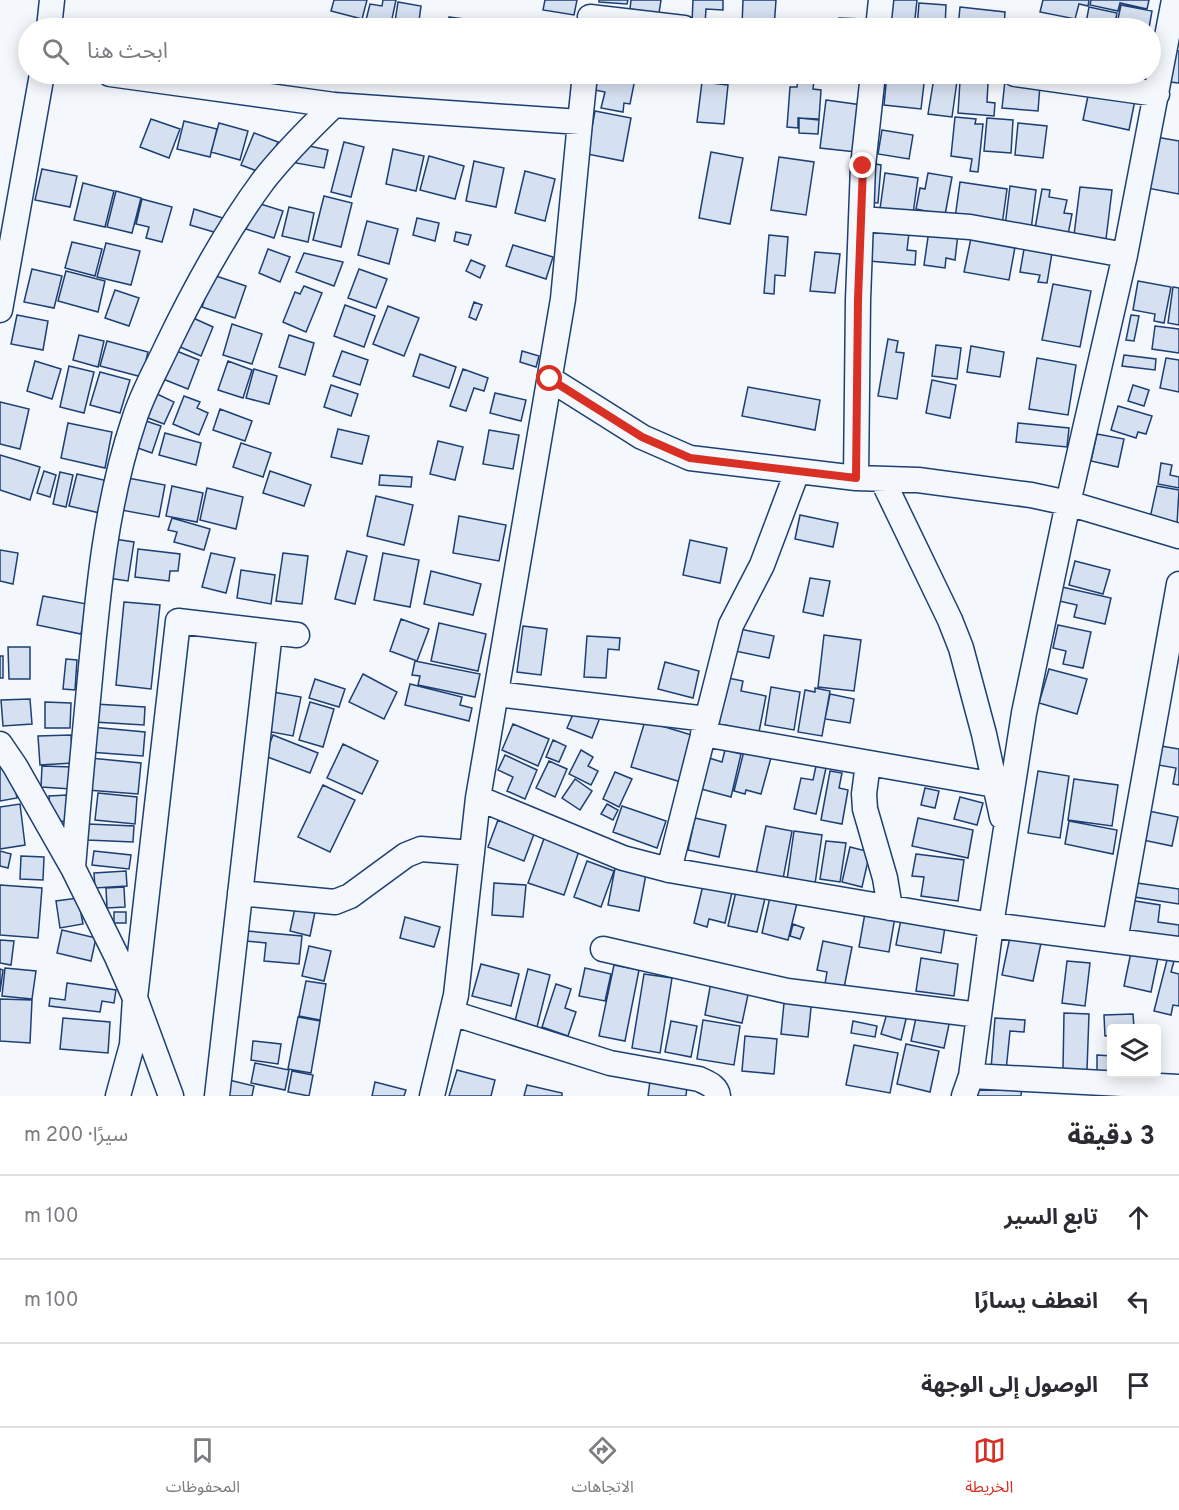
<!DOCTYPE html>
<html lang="ar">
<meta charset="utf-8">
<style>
body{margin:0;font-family:Overpass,"Noto Sans Arabic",sans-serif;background:#f7f7f7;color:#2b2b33;direction:rtl}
.controls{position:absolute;right:18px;bottom:18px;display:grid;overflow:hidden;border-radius:6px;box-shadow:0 3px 15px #0003}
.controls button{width:54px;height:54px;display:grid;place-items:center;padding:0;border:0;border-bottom:2px solid #e1e1e2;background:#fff;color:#2b2b33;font:30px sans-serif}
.stop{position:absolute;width:18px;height:18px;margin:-14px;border:4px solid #d93025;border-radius:50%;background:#fff}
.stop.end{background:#d93025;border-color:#fff;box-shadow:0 2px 6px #0008}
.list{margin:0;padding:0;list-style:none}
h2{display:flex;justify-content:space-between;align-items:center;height:78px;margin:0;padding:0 24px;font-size:26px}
h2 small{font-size:20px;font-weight:400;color:#7c7c81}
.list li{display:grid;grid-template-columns:39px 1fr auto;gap:18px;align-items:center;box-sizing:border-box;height:84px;padding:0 24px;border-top:2px solid #e1e1e2}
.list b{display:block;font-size:22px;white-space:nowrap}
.list em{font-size:20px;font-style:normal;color:#7c7c81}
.icon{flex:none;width:33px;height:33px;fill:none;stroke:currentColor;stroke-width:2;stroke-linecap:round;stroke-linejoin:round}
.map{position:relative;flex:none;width:1179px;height:1096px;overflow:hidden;direction:ltr}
.search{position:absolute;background:#fff;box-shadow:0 3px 15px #0003;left:18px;right:18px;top:18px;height:66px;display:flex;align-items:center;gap:15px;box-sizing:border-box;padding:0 21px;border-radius:33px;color:#7c7c81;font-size:22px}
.sheet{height:330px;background:#fff}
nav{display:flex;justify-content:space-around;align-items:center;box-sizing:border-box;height:84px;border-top:2px solid #e1e1e2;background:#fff;font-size:16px;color:#7c7c81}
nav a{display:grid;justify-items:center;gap:3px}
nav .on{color:#d93025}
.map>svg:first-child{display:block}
.building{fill:#d5e0f0;stroke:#1d3f73;stroke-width:1.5}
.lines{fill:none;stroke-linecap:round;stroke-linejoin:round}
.minor-casing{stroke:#1d3f73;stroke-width:27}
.minor{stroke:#f4f7fb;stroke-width:24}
.route{stroke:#d93025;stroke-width:8}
</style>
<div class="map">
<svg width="1179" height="1096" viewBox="0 0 1179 1096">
<rect width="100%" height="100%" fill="#f4f7fb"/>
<!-- building -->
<path class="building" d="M334 0H367L362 19 331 11Z
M383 0H396L390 28H364L370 4 382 6Z
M545 0H577L574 15 543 10Z
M599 0H628L627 4 599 2Z
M631 0H661L659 13 630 9Z
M693 0H723V10L706 9 705 24 692 23Z
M743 0H776L774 28 742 26Z
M888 0H917L914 28H885Z
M1043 0H1089L1088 6 1079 4 1075 19 1040 12Z
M1091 0H1149L1147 9 1120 3 1118 11 1090 5Z
M398 2 421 6 418 28H394Z
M919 3 946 5 945 28H917Z
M1121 5 1152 11 1149 28H1116Z
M960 7 1005 12 1004 28H958Z
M1089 7 1117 13 1114 28H1085Z
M449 17 472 20 471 28H447Z
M839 18 864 19V28H838Z
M485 21 501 24 500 28H484Z
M1174 50 1179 51V83L1170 82Z
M441 74H465L464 80 441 77Z
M593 74H636L630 104 624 103 623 112 601 108 605 92 590 89Z
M887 74 925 75 921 109 884 105Z
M798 78 814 80 813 89 821 90 819 119 798 118V128L787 127 790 87H797Z
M934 78 957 81 952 117 928 114Z
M960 81 988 83 987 102 995 103 994 116 958 113Z
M1005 81 1040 85 1038 111 1002 108Z
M702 82 728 85 724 124 697 122Z
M1089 91 1135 100 1129 130 1083 120Z
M826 100 862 105 856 152 820 148Z
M595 111 631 118 623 161 587 154Z
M955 117 976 119 975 124H983L978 172 970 171 972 159 951 156Z
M799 118 819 120 818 134 799 133Z
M987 118 1013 120 1011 153 984 151Z
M151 119 180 129 169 158 140 147Z
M184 121 217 129 210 157 177 149Z
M219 123 248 131 240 160 211 152Z
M1018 123 1047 126 1043 158 1015 155Z
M882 130 913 135 909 159 878 154Z
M254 133 278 142 265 174 241 165Z
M1156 137 1179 141V194L1147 188Z
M344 142 364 147 351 197 331 192Z
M300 144 328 150 324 168 296 163Z
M393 149 424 156 416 191 386 184Z
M711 152 743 158 730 224 699 218Z
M429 156 464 166 455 199 420 190Z
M779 157 814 162 806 215 771 210Z
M474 161 504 168 496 207 466 201Z
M869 163 881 165 878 203 866 202Z
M42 169 77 176 70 207 35 200Z
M525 171 555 179 545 221 515 213Z
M885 173 918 178 913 214 880 209Z
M928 173 952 177 945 215 916 209 920 188 925 189Z
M960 182 1007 189 1002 225 955 218Z
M83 183 114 191 105 227 74 220Z
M1010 186 1036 190 1031 230 1005 226Z
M1080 187 1112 190 1106 239 1074 235Z
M1042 189 1050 190 1049 197 1067 200 1064 213 1072 214 1067 240 1034 234Z
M116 191 141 198 132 233 107 227Z
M324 196 352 203 341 247 313 240Z
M142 199 172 207 162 242 146 238 149 227 136 224Z
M254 202 283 211 274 238 246 229Z
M289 207 314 213 308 242 282 236Z
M194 209 229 220 224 235 190 225Z
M417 218 439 223 435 241 413 235Z
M367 221 398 229 389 264 358 255Z
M872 229 909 233 907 250 916 251 915 265 869 261Z
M929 230 958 234 955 260 946 258 945 268 924 265Z
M456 232 471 235 468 245 454 241Z
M769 235 788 237 785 276 775 275 774 294 764 293Z
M971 238 1015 247 1009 280 964 272Z
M72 242 102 249 95 276 65 268Z
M106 243 140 251 131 285 97 277Z
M513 245 553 257 546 279 506 266Z
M268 249 290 257 280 282 259 273Z
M1024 249 1052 253 1047 283 1038 282 1040 275 1020 272Z
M815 252 840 254 835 293 810 291Z
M304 253 343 262 334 286 296 272Z
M471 260 485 266 480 278 466 271Z
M32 269 62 276 54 308 24 302Z
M359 269 387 279 376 308 348 298Z
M66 271 105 281 98 312 58 301Z
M213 275 246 286 235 318 202 307Z
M1138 281 1171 287 1164 323 1154 321 1155 314 1133 310Z
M1053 284 1091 291 1080 347 1042 340Z
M304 286 322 293 306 332 283 322 295 292 300 294Z
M1173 287 1179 288V325L1168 323Z
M115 290 139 298 129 326 105 318Z
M474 302 482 305 476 320 469 317Z
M345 305 375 316 364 347 334 336Z
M388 306 419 318 404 356 373 344Z
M17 315 48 321 43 350 11 344Z
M1131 315 1139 316 1134 341 1126 340Z
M191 317 213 327 201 356 178 346Z
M232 324 262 334 252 364 223 355Z
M1155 326 1179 329V353L1152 349Z
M79 335 104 341 98 367 73 360Z
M289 335 314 343 305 375 279 367Z
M888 339 898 341 896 352 904 353 897 399 878 396Z
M107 341 148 352 142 377 100 366Z
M936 345 961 348 957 379 932 376Z
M971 346 1004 352 1000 377 967 372Z
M174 350 199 360 188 389 163 379Z
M342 351 368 360 360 385 333 376Z
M522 351 539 356 536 367 520 362Z
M420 354 456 367 449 388 413 376Z
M1124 355 1156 359 1155 370 1122 366Z
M1037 358 1076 365 1068 415 1029 409Z
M1166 358 1179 360V392L1160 388Z
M35 361 61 369 52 399 27 391Z
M228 361 252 370 243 398 218 390Z
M69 366 94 372 84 413 60 407Z
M254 369 277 376 269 404 246 398Z
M463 369 488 378 484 391 474 388 466 411 450 406Z
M100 372 130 380 120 413 90 405Z
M932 380 956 385 950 418 926 413Z
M331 385 358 394 351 416 324 407Z
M1133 385 1149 390 1144 406 1128 401Z
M748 387 820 400 815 430 742 416Z
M153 392 174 402 164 424 143 416Z
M495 393 526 400 521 421 490 413Z
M184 396 200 402 197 408 208 413 199 435 173 424Z
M0 402 29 409 20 449 0 444Z
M1118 406 1152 416 1146 434 1138 432 1136 438 1111 430Z
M220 409 252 421 245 441 213 430Z
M143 420 161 426 152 453 135 447Z
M68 423 112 432 105 468 61 458Z
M1018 423 1069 428 1067 447 1016 442Z
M338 429 369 436 362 464 331 457Z
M489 430 519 435 513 469 483 464Z
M165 433 201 443 196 465 159 455Z
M1097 434 1124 439 1118 467 1091 461Z
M438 441 463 447 455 480 430 474Z
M241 443 271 453 263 477 233 467Z
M0 455 40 467 30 500 0 490Z
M1161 463 1172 465 1170 475 1179 477V488L1158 484Z
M44 471 56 475 50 497 37 493Z
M270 471 311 485 304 506 263 493Z
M60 472 73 475 66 507 53 504Z
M77 474 108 481 100 513 69 506Z
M380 475 412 477 411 487 379 485Z
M128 478 165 485 159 517 121 510Z
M172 486 203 493 197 522 166 516Z
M1157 486 1179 490 1177 524 1150 518Z
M207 488 243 497 236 529 200 520Z
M376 496 413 505 404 545 367 536Z
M800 515 838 523 833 547 795 539Z
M459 516 506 525 499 561 453 553Z
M172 518 210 529 204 550 174 542 177 532 168 530Z
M114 539 134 542 128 581 108 578Z
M690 540 727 548 720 583 683 575Z
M138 549 180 554 178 571H170L169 581 135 577Z
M0 550 18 553 13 584 0 581Z
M347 551 367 556 355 604 335 599Z
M211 553 235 558 226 593 202 587Z
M283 553 308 556 302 604 276 601Z
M383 553 419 560 410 607 374 600Z
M1075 561 1110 570 1103 594 1069 585Z
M241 570 275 575 271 604 237 598Z
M431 571 481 584 473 615 424 604Z
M810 578 830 581 823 616 803 612Z
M1062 587 1111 598 1105 624 1074 617 1077 605 1059 601Z
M43 596 87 604 81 634 37 625Z
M124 602 160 605 151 689 116 685Z
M401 619 429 629 417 661 390 651Z
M439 623 486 634 478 671 431 661Z
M1058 625 1091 632 1083 668 1063 664 1066 651 1053 648Z
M523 626 547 629 541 675 517 672Z
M740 629 774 636 769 658 735 651Z
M824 635 861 640 854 691 818 687Z
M587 636 620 638 619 650 608 649 606 678 584 677Z
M8 647H30V679H9Z
M0 656H3V678H0Z
M66 659 77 660 75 690 63 689Z
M415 661 480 674 475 697 418 685 420 676 412 675Z
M665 662 699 671 693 698 658 689Z
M1049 669 1087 679 1077 714 1039 703Z
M363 674 397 692 384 719 349 702Z
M728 678 743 681 741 691 766 696 759 732 719 724Z
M315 679 345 689 339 707 309 698Z
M410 684 462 697 460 705 472 708 469 721 405 705Z
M771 687 800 692 794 730 765 725Z
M815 688 830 691 822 736 798 732 805 690 815 692Z
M273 692 301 697 293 736 266 731Z
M830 694 854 699 850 723 825 719Z
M30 699 32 724 3 726 1 700Z
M45 702 71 703 70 728H45Z
M310 702 334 709 323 747 299 740Z
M95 704 145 707 144 725 94 722Z
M577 705 601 715 592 738 567 728Z
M645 721 695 736 681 782 631 767Z
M513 724 549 739 538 766 502 750Z
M91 727 145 732 143 756 89 752Z
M71 735 73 763 40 765 38 736Z
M273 735 318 753 310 773 265 756Z
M553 740 566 746 559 762 546 757Z
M343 744 378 761 362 794 327 778Z
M1161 746 1179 749V785L1173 784 1176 768 1158 765Z
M745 747 772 754 761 794 746 790 745 794 734 791Z
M581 750 593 757 588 766 598 771 591 785 569 774Z
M725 750 741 754 731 797 701 789 709 758 722 762Z
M505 755 537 770 525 799 507 791 513 777 498 770Z
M90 758 141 763 138 794 87 790Z
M549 761 567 769 555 797 536 788Z
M10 762 17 798 0 801V764Z
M42 766 72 767 71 789 41 787Z
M816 766 826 768 816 814 794 809 801 778 813 780Z
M830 771 842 773 839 788 848 790 842 824 821 820Z
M1038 771 1069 776 1060 838 1028 833Z
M615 772 632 779 619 807 603 799Z
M575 779 592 791 580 810 562 798Z
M1074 779 1118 785 1112 826 1068 820Z
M323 785 355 800 330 852 298 837Z
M925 788 939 791 935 808 921 805Z
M98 793 137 797 135 824 95 820Z
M67 795 68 821 51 822 49 796Z
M960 797 983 803 977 825 954 819Z
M20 804 25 845 0 849V807Z
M607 804 618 810 613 820 601 814Z
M622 806 666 821 657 848 613 832Z
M1144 810 1178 817 1172 846 1138 839Z
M695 818 726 825 719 857 688 850Z
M918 818 973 830 968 858 912 846Z
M498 820 534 834 524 861 488 847Z
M1069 821 1117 830 1113 854 1065 844Z
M88 824 134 826 133 842 87 840Z
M766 826 792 831 783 879 756 874Z
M794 831 822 835 815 884 787 880Z
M546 833 581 845 564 895 528 883Z
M826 841 846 843 840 882 820 879Z
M850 847 870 852 862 887 842 882Z
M0 851 11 854 8 868 0 866Z
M94 851 131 855 129 869 92 865Z
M916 854 964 860 958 901 921 896 924 877 912 876Z
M21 856 44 857 43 880 20 879Z
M587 861 614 871 601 907 574 897Z
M616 863 647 869 639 911 608 905Z
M126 871 127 886 95 888 94 873Z
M704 881 733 888 725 923 709 919 707 927 694 923Z
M1130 882 1179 889V904L1128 896Z
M494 883 526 885 523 917 492 915Z
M0 885 42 888 38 938 0 935Z
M124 887 125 907 107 908 106 888Z
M737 887 766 894 757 932 728 926Z
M770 897 797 903 788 940 762 933Z
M78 898 83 924 60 928 56 901Z
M1129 900 1160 905 1158 922 1179 925V946L1123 938Z
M295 908 315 912 310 936 290 931Z
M114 912H126V923H114Z
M865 913 895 917 889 952 859 947Z
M405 917 440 927 434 947 400 938Z
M901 919 945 927 941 953 896 945Z
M793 924 804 928 800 939 790 936Z
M62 930 96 938 91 961 57 953Z
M247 931 302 936 299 964 264 961 266 943 246 941Z
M1010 937 1041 943 1033 981 1002 975Z
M0 940 14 941 11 965 0 963Z
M823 941 852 947 844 988 825 984 827 972 817 970Z
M309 946 331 951 324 981 302 976Z
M1131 952 1158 958 1151 992 1124 986Z
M921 958 958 964 954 996 916 991Z
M1167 960 1174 961 1171 972 1179 974V1006L1173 1005 1171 1015 1154 1011Z
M1067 961 1090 963 1085 1006 1062 1003Z
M481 964 519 974 511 1006 472 996Z
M614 965 639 970 625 1041 599 1036Z
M5 968 36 971 32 999 2 996Z
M585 968 611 974 605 1001 579 996Z
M0 969 3 970 0 992Z
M528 969 550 975 537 1027 515 1021Z
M644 974 672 978 660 1053 632 1048Z
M306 981 326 984 320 1020 299 1016Z
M711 982 749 990 742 1023 705 1015Z
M67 983 116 990 114 1003 102 1001 100 1012 49 1006 50 998 65 1000Z
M556 984 571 989 565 1008 576 1012 568 1036 542 1027Z
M812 998 808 1037 781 1034 784 1003 797 1004Z
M0 999 32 1000 30 1043 0 1041Z
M888 1010 907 1015 901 1040 881 1034Z
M917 1013 950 1020 944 1048 911 1041Z
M1064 1013 1089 1014 1087 1070 1063 1069Z
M1133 1014 1134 1028H1112V1035L1105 1036 1104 1015Z
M298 1017 320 1021 311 1073 288 1069Z
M63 1018 110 1022 108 1053 60 1049Z
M995 1018 1025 1020 1024 1032 1010 1031 1006 1071 991 1069Z
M703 1020 740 1026 734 1065 697 1059Z
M671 1021 697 1026 691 1057 665 1052Z
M853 1021 877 1026 875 1037 851 1033Z
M745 1036 777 1039 774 1074 742 1071Z
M253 1041 281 1044 278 1064 251 1060Z
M906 1044 939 1051 930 1092 897 1084Z
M854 1045 898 1053 890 1093 846 1085Z
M1097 1055 1112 1056V1074L1097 1073Z
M255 1063 289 1070 285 1090 251 1083Z
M457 1070 495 1080 491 1096H449Z
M292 1071 313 1075 309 1096 288 1092Z
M977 1079 1022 1083 1021 1096H976Z
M229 1080 254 1086 252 1096H225Z
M650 1081 687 1086 686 1096H648Z
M375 1082 406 1090 404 1096H372Z
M527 1085 562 1093V1096H524Z"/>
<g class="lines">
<!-- minor casing -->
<g class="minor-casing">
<path id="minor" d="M590 17 684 28
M49 28 52 0
M878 28 881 0
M110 74 334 105 580 122 585 74
M1015 74 1157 94
M861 219 970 227 1125 255
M0 310 42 74
M550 379 642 437 690 458 856 478 918 480 1031 495 1068 503 1179 536
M856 478 858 300 863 166 873 74
M882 479 950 620 961 648 984 734 1002 817
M497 694 707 719
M703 734 995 785
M0 744 15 766 73 868 117 957 135 998 171 1096
M868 763 864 794 865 809 885 878 890 908
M478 798 623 858 669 870 991 925 1179 949
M73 868C78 804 84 741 90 678 98 591 106 503 134 420 142 394 156 370 167 346 194 290 226 231 263 181 284 154 309 129 334 105
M669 870 731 625 762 565 797 472
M240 893 335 902 350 896 406 855 421 849 472 853
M1115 941 1179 584
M603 949 787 991 979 1015
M452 1013 610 1063 699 1079C707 1083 717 1086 718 1096
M971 1076 1179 1087
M118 1096 132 1045 135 998 178 621 297 635
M217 1096 270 632
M432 1096 456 995 478 798 563 299 580 122
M964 1096 971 1076 991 925 1024 713 1068 503 1125 255 1174 0"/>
</g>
<!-- minor -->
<use href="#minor" class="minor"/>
</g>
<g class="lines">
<!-- route -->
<path class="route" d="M550 379 642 437 690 458 856 478 858 300 863 166"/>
</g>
</svg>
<div class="controls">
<button><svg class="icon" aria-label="layers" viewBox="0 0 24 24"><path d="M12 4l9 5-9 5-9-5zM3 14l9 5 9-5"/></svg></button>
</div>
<div class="stop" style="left:550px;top:379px"></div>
<div class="stop end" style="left:863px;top:166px"></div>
<div class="search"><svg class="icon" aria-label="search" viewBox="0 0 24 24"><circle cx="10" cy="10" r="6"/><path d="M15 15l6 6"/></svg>ابحث هنا</div>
</div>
<section class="sheet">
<h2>3 دقيقة<small>سيرًا · 200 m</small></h2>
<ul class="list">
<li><svg class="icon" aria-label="ahead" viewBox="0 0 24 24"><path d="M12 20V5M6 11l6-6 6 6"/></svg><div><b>تابع السير</b></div><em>100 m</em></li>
<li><svg class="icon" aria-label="left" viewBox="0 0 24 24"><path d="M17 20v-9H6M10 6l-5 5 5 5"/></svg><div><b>انعطف يسارًا</b></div><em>100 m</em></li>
<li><svg class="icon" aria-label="arrive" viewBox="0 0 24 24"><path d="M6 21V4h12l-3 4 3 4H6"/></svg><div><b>الوصول إلى الوجهة</b></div></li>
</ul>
</section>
<nav>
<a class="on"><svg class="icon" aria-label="map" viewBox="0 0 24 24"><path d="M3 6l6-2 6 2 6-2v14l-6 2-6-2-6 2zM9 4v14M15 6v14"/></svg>الخريطة</a>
<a><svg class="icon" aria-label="directions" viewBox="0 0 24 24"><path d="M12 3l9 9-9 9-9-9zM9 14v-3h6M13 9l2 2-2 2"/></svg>الاتجاهات</a>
<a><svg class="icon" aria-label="saved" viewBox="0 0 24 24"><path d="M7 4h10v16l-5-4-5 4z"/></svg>المحفوظات</a>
</nav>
